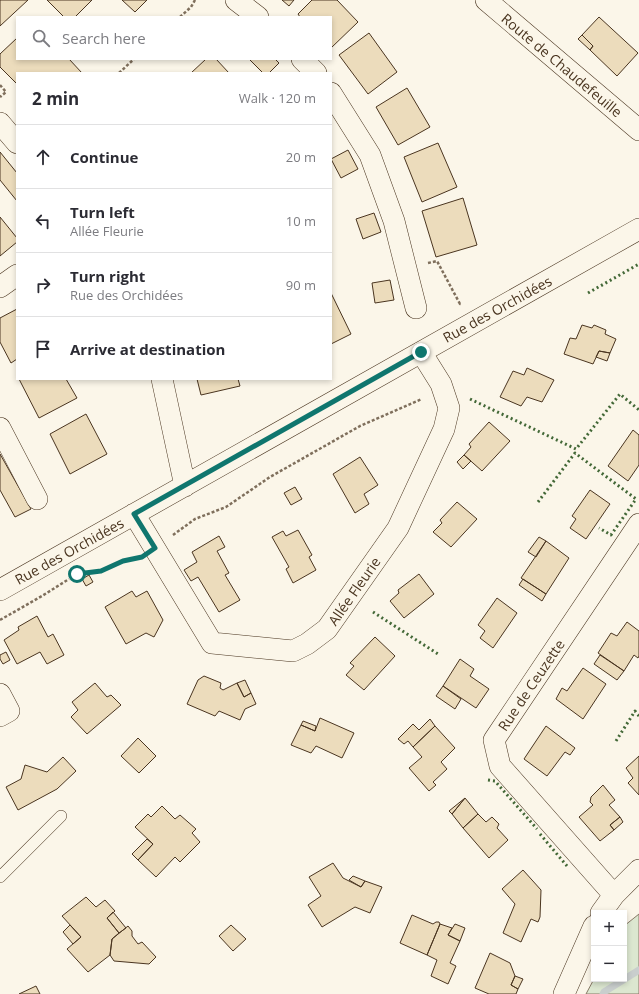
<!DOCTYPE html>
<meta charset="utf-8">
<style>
body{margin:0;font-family:"Open Sans",sans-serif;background:#f2f2f3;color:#2b2b33}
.controls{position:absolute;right:12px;bottom:12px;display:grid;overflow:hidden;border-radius:0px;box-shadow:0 2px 6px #0003}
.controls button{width:36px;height:36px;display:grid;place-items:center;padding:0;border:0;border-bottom:1px solid #e1e1e2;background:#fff;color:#2b2b33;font:20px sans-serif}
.stop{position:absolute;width:12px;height:12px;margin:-9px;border:3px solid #0f766e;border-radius:50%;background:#fff}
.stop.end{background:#0f766e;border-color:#fff;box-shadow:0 1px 4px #0008}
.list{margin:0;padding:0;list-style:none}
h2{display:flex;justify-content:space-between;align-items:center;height:52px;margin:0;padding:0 16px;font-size:17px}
h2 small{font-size:13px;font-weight:400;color:#7c7c81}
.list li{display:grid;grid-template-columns:26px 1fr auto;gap:12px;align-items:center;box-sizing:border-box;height:64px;padding:0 16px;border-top:1px solid #e1e1e2}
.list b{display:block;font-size:15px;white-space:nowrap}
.list p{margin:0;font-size:13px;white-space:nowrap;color:#7c7c81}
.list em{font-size:13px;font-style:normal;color:#7c7c81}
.icon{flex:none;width:22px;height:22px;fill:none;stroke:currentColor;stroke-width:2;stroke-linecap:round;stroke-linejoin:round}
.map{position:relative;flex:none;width:639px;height:994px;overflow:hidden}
.search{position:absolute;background:#fff;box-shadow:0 2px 6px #0003;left:16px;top:16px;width:316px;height:44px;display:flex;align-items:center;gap:10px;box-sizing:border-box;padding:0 14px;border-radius:0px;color:#7c7c81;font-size:15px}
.panel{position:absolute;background:#fff;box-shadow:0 2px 6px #0003;left:16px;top:72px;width:316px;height:308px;border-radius:0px}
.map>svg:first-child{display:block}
.green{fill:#dce7d0;stroke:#887966}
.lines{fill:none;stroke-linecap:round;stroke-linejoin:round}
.stream{stroke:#c9cecd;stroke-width:7}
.building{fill:#ecdcbc;stroke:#4a3520}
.service-casing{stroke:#4a3520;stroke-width:12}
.minor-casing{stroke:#4a3520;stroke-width:22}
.path{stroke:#7f6f5c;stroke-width:2.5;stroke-dasharray:3 2;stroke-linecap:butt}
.service{stroke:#fbf6e9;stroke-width:11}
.minor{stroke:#fbf6e9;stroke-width:21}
.hedge{stroke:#436837;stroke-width:3;stroke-dasharray:2 3;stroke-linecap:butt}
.route{stroke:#0f766e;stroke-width:5}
.labels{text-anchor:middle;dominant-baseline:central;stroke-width:3;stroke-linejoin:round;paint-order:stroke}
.street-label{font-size:14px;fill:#4a3520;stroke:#fbf6e9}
</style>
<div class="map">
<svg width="639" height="994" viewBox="0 0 639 994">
<rect width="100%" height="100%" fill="#fbf6e9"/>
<!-- green -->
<path class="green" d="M639 914V994H586L594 979H624V926Z"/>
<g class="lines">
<!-- stream -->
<path class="stream" d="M603 994 604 992 639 970"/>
</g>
<!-- building -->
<path class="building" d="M0 0H28L0 26Z
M47 0H92L75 17H64Z
M122 0H147L135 12Z
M282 0H294L289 6Z
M312 0H337L358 22 331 48V17H300L298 14Z
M599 17 638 53 617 76 590 50 593 46 582 35Z
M369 33 397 72 368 94 339 55Z
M582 35 593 46 590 50 578 39Z
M17 38V59H69L82 73H17V84L0 67V54Z
M206 59H216L229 73H191Z
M249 59H275L279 63 269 73H263Z
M407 88 430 127 398 145 376 107Z
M438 143 457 187 422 202 404 157Z
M348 150 358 169 341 178 331 159Z
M0 152 17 173V201L0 180Z
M463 198 477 245 436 257 422 211Z
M374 213 381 232 363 239 356 219Z
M0 217 17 238V242L0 256Z
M390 280 394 300 375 303 372 283Z
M331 293 351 334 331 344Z
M17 309V359L11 363 0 342V318Z
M582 325 592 328 594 325 606 330 605 334 616 339 610 353 599 351 593 364 564 354 570 338 576 339Z
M599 351 610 353 607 361 596 357Z
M527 368 554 380 542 402 527 397 521 406 500 397 513 371 524 375Z
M19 379H66L77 398 39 418Z
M197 379H238L240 386 201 395Z
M86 414 107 454 70 474 50 434Z
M489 422 510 441 482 471 464 455 471 447 469 444Z
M633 430 639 435V465L628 481 608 466Z
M0 454 31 509 15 517 0 490Z
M464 455 471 461 463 469 457 462Z
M360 457 378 485 364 494 369 504 355 513 333 474Z
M295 487 302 499 291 505 284 493Z
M590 490 610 504 586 539 570 528 576 519 572 516Z
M457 502 477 519 451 547 433 532 442 523 440 520Z
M298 530 312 555 309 557 316 570 293 583 286 569 289 567 272 537 283 531 286 536Z
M219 536 225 547 217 551 229 573 225 575 240 600 219 612 198 577 191 581 184 570 197 562 192 552Z
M539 537 546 541 536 557 528 552Z
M546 541 569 558 546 594 521 578Z
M419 574 434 594 404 618 390 601 399 593 398 590Z
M89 575 93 582 86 586 82 579Z
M523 579 546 594 542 601 519 585Z
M132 591 136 597 147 591 163 620 154 637 146 633 126 644 105 607Z
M497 598 517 613 493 648 480 638 485 631 478 625Z
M37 616 48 637 53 634 64 655 47 664 40 652 17 664 4 640 19 630 18 627Z
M627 622 639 631V656L638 658 634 655 624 671 598 653 611 633 617 636Z
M375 637 395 656 364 690 346 675 354 666 350 663Z
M6 652 10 660 3 664 0 659V655Z
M600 655 624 671 617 680 594 664Z
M460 659 474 669 470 676 489 689 476 708 443 686Z
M583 668 606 684 583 719 556 699 562 688 567 691Z
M204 676 221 683 220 688 223 690 237 683 244 697 251 693 256 704 245 709 240 720 219 711 215 716 187 704 198 680Z
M245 680 251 693 244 697 237 683Z
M95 683 107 697 111 695 121 705 87 734 71 717 78 710 72 702Z
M443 686 461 699 455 709 436 696Z
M320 718 354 733 342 758 316 746 311 753 291 745 301 725 315 731Z
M430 719 435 726 413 747 408 741 404 744 398 739 413 724 419 730Z
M303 721 316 726 315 731 301 725Z
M435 726 455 748 441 762 447 769 433 782 436 785 429 791 409 768 422 757 413 747Z
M546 726 575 748 570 755 565 752 547 776 524 759Z
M138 738 156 756 139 773 121 756Z
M639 756V795L628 783 633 778 626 768Z
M63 757 76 771 57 789 18 810 6 787 21 779 25 765 47 772Z
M603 785 615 800 609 805 620 817 610 825 614 830 600 841 579 817 593 805 590 802 591 797Z
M465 798 478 814 463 828 452 814Z
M465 798 452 814 449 811Z
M162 806 175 819 180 815 196 829 192 833 200 842 180 862 175 857 156 877 138 860 153 844 135 827 148 814 151 817Z
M478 814 486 822 492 817 499 824 497 828 508 840 489 858 463 828Z
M620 817 623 822 614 830 610 825Z
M147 839 153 844 138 860 132 854Z
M333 863 343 878 361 887 365 881 382 887 370 913 355 907 322 927 308 905 321 896 309 877Z
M523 870 541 890 540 917 538 922 531 919 521 942 503 933 515 904 502 889Z
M353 876 365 881 361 887 349 880Z
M86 897 96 907 105 900 115 911 107 918 119 933 112 939 110 955 88 972 67 949 81 937 62 916Z
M113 912 126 928 119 933 107 918Z
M412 915 433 924 436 922H439L440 924 427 955 400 943Z
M440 924 452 928 448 935 460 941 450 963 456 966 448 984 431 976 437 960 427 955Z
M455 924 465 928 460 941 448 935Z
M70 925 81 937 73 944 63 932Z
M231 925 246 939 233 951 219 936Z
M128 926 132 931V936L138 944 142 942 156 957 149 964 114 961 110 955 112 939Z
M490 953 510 963 515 976 511 985 518 989 516 994H489L475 988Z
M515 976 523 979 518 989 511 985Z
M36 986 40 994H19Z"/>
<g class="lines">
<!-- service casing -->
<g class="service-casing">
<path id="service" d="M0 877 61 816"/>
</g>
<!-- minor casing -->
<g class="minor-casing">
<path id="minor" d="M236 0 258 17
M486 0 639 130
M302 59 316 73
M331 93 370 155 394 221 416 308
M0 123 17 143
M0 287 17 275
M162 379 185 486
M0 428 37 499
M134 514 212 643 293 651 307 644 327 629 398 528 444 429 449 408 441 384 421 352
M0 590 639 229
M0 694 9 711 0 716
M614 895 500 766 494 740 639 524
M601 913 614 895 639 870
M564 994 594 926"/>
</g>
<!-- path -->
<path class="path" d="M180 17 191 7 195 0
M119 73 134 59
M0 85 6 92 0 97
M428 263 437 261 460 304 461 303
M173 535 195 519 226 507 270 477 360 426 422 399
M77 574 101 571 123 561 135 558
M0 620 42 596 69 579"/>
<!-- service -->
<use href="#service" class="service"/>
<!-- minor -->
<use href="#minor" class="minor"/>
<!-- hedge -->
<path class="hedge" d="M588 293 639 264
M470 399 576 449 620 394 639 410
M538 502 575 453 636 499 611 535 599 528
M373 612 438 654
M616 741 635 711 639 716
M488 780 495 781 537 829
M540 834 567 866"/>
</g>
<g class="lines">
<!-- route -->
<path class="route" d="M77 574 101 571 123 561 142 557 155 548 134 514 421 352"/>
</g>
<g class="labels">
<!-- street labels -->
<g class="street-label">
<text transform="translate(562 65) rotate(40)">Route de Chaudefeuille</text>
<text transform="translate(497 309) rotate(-29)">Rue des Orchidées</text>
<text transform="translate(69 551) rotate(-29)">Rue des Orchidées</text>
<text transform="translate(354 591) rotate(-55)">Allée Fleurie</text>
<text transform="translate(531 685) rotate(-56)">Rue de Ceuzette</text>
</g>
</g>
</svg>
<div class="controls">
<button>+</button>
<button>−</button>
</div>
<div class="stop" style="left:77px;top:574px"></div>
<div class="stop end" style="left:421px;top:352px"></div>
<div class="search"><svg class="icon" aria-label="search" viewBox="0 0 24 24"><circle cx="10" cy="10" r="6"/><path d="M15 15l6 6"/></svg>Search here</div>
<section class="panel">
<h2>2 min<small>Walk · 120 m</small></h2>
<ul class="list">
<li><svg class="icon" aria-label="ahead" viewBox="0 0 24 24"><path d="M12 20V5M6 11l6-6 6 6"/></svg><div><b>Continue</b></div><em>20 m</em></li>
<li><svg class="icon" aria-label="left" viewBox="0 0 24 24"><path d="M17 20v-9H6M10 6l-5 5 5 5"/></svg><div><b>Turn left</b><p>Allée Fleurie</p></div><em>10 m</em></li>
<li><svg class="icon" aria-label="right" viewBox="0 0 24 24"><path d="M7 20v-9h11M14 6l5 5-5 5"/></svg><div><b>Turn right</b><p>Rue des Orchidées</p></div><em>90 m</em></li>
<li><svg class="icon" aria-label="arrive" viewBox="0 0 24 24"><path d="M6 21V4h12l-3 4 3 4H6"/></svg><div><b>Arrive at destination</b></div></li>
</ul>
</section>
</div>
